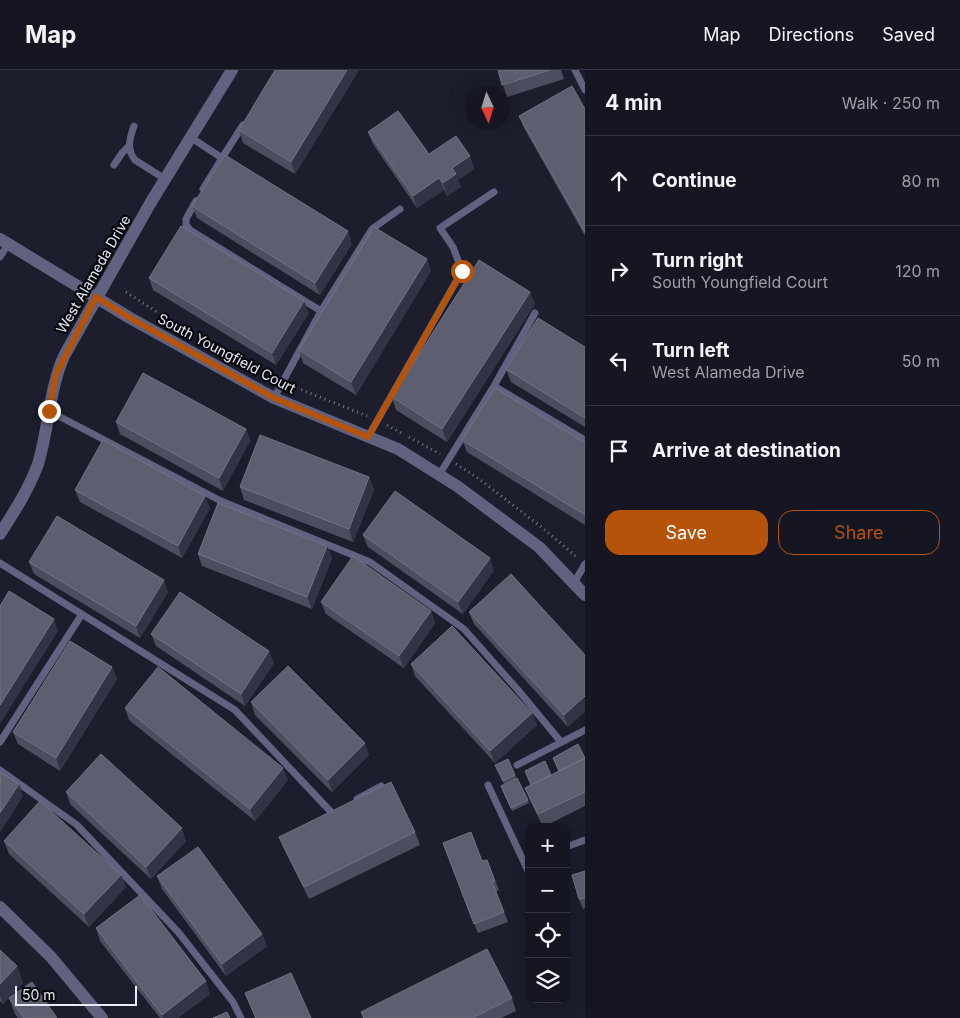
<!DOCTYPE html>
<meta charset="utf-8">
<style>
body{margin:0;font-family:Inter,sans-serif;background:#1e1f2a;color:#f1f3f6}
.controls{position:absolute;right:15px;bottom:15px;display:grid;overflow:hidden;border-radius:10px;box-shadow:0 5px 20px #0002}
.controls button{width:45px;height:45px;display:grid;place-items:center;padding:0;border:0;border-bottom:1px solid #343540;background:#151622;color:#f1f3f6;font:25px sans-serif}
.compass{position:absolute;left:465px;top:15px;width:45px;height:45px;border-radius:50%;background:#151622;box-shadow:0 5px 20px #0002;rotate:176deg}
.scale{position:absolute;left:15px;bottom:12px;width:122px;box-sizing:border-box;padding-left:5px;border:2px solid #e8eaf5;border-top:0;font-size:14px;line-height:18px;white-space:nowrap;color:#e8eaf5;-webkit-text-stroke:4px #08080f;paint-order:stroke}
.stop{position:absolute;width:15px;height:15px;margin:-11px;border:4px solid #b45309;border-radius:50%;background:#fff}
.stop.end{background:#b45309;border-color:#fff;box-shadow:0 1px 5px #0008}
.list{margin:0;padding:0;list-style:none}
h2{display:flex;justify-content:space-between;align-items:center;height:65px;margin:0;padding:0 20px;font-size:21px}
h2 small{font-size:16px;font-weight:400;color:#9d9fa5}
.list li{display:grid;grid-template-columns:32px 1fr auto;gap:15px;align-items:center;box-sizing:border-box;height:90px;padding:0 20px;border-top:1px solid #343540}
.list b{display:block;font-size:19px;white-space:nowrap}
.list p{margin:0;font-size:16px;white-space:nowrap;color:#9d9fa5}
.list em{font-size:16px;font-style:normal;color:#9d9fa5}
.actions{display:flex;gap:10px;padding:15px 20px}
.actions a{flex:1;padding:11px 0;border:1px solid #b45309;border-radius:15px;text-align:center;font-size:18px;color:#b45309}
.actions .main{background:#b45309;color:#fff}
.icon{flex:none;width:28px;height:28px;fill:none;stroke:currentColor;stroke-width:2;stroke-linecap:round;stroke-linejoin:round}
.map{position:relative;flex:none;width:585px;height:948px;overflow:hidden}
header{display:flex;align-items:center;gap:30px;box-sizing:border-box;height:70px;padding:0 25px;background:#151622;border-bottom:1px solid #343540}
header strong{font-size:24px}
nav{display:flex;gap:28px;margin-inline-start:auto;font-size:18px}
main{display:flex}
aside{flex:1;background:#151622}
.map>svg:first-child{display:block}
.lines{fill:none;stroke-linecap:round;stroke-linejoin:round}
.path{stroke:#7a7b89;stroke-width:3;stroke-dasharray:1 4;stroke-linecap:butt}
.service{stroke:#60627f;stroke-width:7}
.minor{stroke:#60627f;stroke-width:12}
.tertiary{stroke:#60627f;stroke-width:12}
.wall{fill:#4c4d5e}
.shaded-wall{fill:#323344}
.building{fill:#5d5e6f;stroke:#727484}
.route{stroke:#b45309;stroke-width:6}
.labels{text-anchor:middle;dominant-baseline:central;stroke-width:4.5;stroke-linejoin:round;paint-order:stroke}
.street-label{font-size:14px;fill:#e8eaf5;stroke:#08080f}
</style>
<header>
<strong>Map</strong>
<nav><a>Map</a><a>Directions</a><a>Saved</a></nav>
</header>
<main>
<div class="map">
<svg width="585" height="948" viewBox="0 0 585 948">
<rect width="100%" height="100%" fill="#1c1d2d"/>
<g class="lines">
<!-- path -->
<path class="path" d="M126 222 183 259
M292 316 367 346
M387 355 403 364
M409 367 440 384
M456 394 478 408 540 456 578 488"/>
<!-- service -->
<path class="service" d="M575 0 585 20
M134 56C130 67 126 79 135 90L165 109
M190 67 222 88 243 55
M114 95 122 83 129 76
M203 119 222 88
M196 131 186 149V155L190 160 321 241
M0 187 8 174
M494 316 535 243
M274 328 321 241 372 159 400 139
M49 341 221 431 370 492 464 559 518 620 561 672
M368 367 462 201 453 177 440 158 494 122
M439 405 494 316 585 370
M0 493 235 640 332 743
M574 513 585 494
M0 672 82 544
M517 695 585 660
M0 700 77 755 179 863 233 932 241 948
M488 715 529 803
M357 729 381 716
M566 777 585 770"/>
<!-- minor -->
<path class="minor" d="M0 169 130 248 274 328 398 379 457 416 539 477 585 525
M0 837 51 887 102 948"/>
<!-- tertiary -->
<path class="tertiary" d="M0 464C14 442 29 419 38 394 49 358 49 320 64 286L151 132 232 0"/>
</g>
<!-- wall -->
<path class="wall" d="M359 0 295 104 243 73 239 60Z
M498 0H561L564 9 507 27Z
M585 39V166L524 58 519 46Z
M368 62 429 84 470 86 474 99 458 110 461 117 447 126 444 120 417 138 373 74Z
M192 136 352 174 320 225 197 148Z
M427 189 431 201 356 325 303 293 299 280Z
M149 208 309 243 276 295 153 220Z
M530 222 535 234 447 372 396 340 392 327Z
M585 277V357L511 312 506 299Z
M116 352 246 359 250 371 223 421 120 364Z
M462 370 585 373V455L467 382Z
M369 407 374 420 353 472 244 430 240 417Z
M75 420 210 438 182 488 80 432Z
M363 465 494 500 463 544 368 477Z
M327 476 332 488 312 539 202 496 198 484Z
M29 492 168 522 140 568 34 504Z
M321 532 431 541 435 553 404 598 326 544Z
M469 542 585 585 568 657 474 554Z
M151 564 274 593 245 636 156 576Z
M411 594 532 643 537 655 495 693 415 606Z
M112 597 117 609 60 701 18 674 13 662Z
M251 632 369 685 332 722 255 645Z
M125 638 288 710 255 751 129 650Z
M585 687V736L543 757 530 730 525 718 531 715 525 701 551 705 559 701 553 688Z
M497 698 515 705 516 708 504 714Z
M502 720 528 730 529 733 512 741Z
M66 722 186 771 151 809 70 734Z
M415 762 420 775 309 829 284 779 279 767Z
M4 771 121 805 126 817 89 857 9 784Z
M443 773 482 791 487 790 499 820 496 822 508 852 478 863Z
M585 801V838L583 839 579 829Z
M157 806 262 864 267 876 226 906 162 819Z
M96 858 210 924 178 948H160L100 871Z
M0 880 17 896 23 913 3 934 0 931Z
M245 923 311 948H255Z
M9 928 57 948H18L15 944Z
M512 928 516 941 501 948H363L361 942Z"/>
<!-- shaded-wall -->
<path class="shaded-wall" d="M347 0H359L295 104 291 92Z
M470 86 474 99 458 110 461 117 447 126 443 113 452 98Z
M439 108 444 120 417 138 413 126Z
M348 161 352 174 320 225 315 213Z
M427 189 431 201 356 325 351 312Z
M530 222 535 234 447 372 442 359Z
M304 231 309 243 276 295 272 283Z
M246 359 250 371 223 421 219 408Z
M369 407 374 420 353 472 349 459Z
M205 426 210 438 182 488 178 476Z
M327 476 332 488 312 539 307 527Z
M490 488 494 500 463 544 458 532Z
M164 510 168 522 140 568 136 556Z
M431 541 435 553 404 598 399 586Z
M54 549 58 561 0 654V635Z
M269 581 274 593 245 636 241 624Z
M112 597 117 609 60 701 56 688Z
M585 626V642L568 657 564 645Z
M532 643 537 655 495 693 490 681Z
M365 673 369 685 332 722 328 710Z
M283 698 288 710 255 751 250 739Z
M19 714 23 726 0 763V743Z
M182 758 186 771 151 809 146 797Z
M121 805 126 817 89 857 84 844Z
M262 864 267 876 226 906 222 894Z
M17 896 23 913 3 934 0 925V914Z
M206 911 210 924 178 948H163L162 945Z"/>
<!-- building -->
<path class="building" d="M275 0H347L291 92 239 60Z
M498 0H550L502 15Z
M572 16 585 39V162L519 46Z
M398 41 429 84 456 66 470 86 452 98 456 104 443 113 439 108 413 126 368 62Z
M225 85 348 161 315 213 192 136Z
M181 156 304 231 272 283 149 208Z
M374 157 427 189 351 312 299 280Z
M479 190 530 222 442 359 392 327Z
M538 248 585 277V348L506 299Z
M143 303 246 359 219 408 116 352Z
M495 318 585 373V445L462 370Z
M260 365 369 407 349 459 240 417Z
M103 370 205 426 178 476 75 420Z
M395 421 490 488 458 532 363 465Z
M218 433 327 476 307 527 198 484Z
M57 446 164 510 136 556 29 492Z
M353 486 431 541 399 586 321 532Z
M511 504 585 585V626L564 645 469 542Z
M9 521 54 549 0 635V536Z
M180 522 269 581 241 624 151 564Z
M452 556 532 643 490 681 411 594Z
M70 571 112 597 56 688 13 662Z
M288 596 365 673 328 710 251 632Z
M158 597 283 698 250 739 125 638Z
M578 674 585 688 559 701 553 688Z
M101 684 182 758 146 797 66 722Z
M585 688V722L538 744 525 718Z
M508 689 515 705 503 711 495 695Z
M545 691 551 705 531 715 525 701Z
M0 702 19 714 0 743Z
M517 708 528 730 511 738 501 716Z
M391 712 415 762 304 817 279 767Z
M40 731 121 805 84 844 4 771Z
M471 762 482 791 487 790 495 811 492 812 504 842 474 854 443 773Z
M198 777 262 864 222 894 157 806Z
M585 801V828L579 829 572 805Z
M140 825 206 911 162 945 96 858Z
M487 879 512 928 472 948H364L361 942Z
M0 880 17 896 0 914Z
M291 903 311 948H256L245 923Z
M32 912 57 948H24L9 928Z
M227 942 230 948H213Z"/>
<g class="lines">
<!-- route -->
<path class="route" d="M49 341 56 304 96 227 130 248 274 328 368 367 462 201"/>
</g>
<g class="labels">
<!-- street labels -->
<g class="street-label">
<text transform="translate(93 204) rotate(-60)">West Alameda Drive</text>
<text transform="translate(227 283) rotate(28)">South Youngfield Court</text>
</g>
</g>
</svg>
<div class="controls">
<button>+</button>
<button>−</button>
<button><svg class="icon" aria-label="locate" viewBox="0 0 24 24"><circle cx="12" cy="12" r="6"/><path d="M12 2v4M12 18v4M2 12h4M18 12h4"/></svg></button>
<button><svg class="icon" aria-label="layers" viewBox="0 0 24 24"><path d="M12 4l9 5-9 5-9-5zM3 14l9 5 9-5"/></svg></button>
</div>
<svg class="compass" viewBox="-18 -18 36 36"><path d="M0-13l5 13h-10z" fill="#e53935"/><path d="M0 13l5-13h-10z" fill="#9d9fa5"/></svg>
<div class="scale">50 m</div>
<div class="stop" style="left:462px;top:201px"></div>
<div class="stop end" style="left:49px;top:341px"></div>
</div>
<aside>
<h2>4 min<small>Walk · 250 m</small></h2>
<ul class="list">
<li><svg class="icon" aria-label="ahead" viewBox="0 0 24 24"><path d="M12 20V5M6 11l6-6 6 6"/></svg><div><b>Continue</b></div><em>80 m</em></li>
<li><svg class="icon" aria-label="right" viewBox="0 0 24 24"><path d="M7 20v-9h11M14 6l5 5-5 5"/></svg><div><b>Turn right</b><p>South Youngfield Court</p></div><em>120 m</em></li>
<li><svg class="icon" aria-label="left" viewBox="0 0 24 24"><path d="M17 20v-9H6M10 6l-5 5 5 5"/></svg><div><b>Turn left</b><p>West Alameda Drive</p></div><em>50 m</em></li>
<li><svg class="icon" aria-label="arrive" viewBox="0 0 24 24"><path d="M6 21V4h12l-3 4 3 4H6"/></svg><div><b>Arrive at destination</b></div></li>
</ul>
<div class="actions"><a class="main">Save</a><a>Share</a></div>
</aside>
</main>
